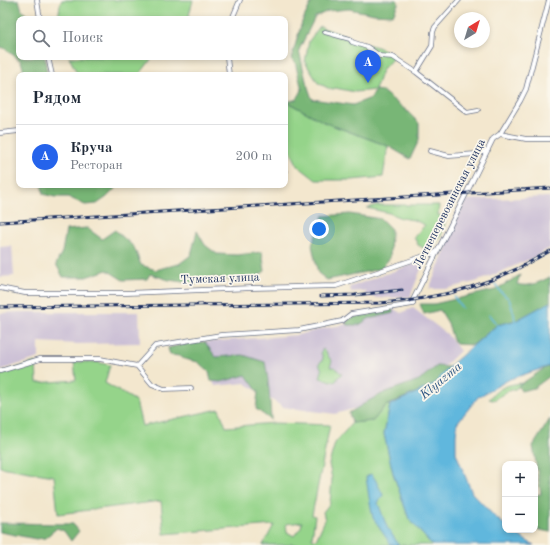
<!DOCTYPE html>
<html lang="ru">
<meta charset="utf-8">
<style>
body{margin:0;font-family:"Old Standard TT",serif;background:#f2f2f3;color:#1f2937}
.controls{position:absolute;right:12px;bottom:12px;display:grid;overflow:hidden;border-radius:8px;box-shadow:0 2px 6px #0003}
.controls button{width:36px;height:36px;display:grid;place-items:center;padding:0;border:0;border-bottom:1px solid #e0e1e3;background:#fff;color:#1f2937;font:20px sans-serif}
.compass{position:absolute;left:454px;top:12px;width:36px;height:36px;border-radius:50%;background:#fff;box-shadow:0 2px 6px #0003;rotate:38deg}
.you{position:absolute;left:319px;top:229px;width:14px;height:14px;margin:-10px;border:3px solid #fff;border-radius:50%;background:#1a73e8;box-shadow:0 0 0 6px #1a73e833}
.badge{display:grid;place-items:center;width:26px;height:26px;border-radius:50%;background:#2563eb;color:#fff;font-size:13px;font-weight:700}
.pin{position:absolute;translate:-50% -33px;filter:drop-shadow(0 1px 2px #0008)}
.pin::after{content:'';position:absolute;top:21px;width:14px;height:12px;background:inherit;clip-path:polygon(0 0,100% 0,50% 100%)}
.list{margin:0;padding:0;list-style:none}
h2{display:flex;justify-content:space-between;align-items:center;height:52px;margin:0;padding:0 16px;font-size:17px}
h2 small{font-size:13px;font-weight:400;color:#747a83}
.list li{display:grid;grid-template-columns:26px 1fr auto;gap:12px;align-items:center;box-sizing:border-box;height:64px;padding:0 16px;border-top:1px solid #e0e1e3}
.list b{display:block;font-size:15px;white-space:nowrap}
.list p{margin:0;font-size:13px;white-space:nowrap;color:#747a83}
.list em{font-size:13px;font-style:normal;color:#747a83}
.icon{flex:none;width:22px;height:22px;fill:none;stroke:currentColor;stroke-width:2;stroke-linecap:round;stroke-linejoin:round}
.map{position:relative;flex:none;width:550px;height:545px;overflow:hidden}
.search{position:absolute;background:#fff;box-shadow:0 2px 6px #0003;left:16px;top:16px;width:272px;height:44px;display:flex;align-items:center;gap:10px;box-sizing:border-box;padding:0 14px;border-radius:8px;color:#747a83;font-size:15px}
.panel{position:absolute;background:#fff;box-shadow:0 2px 6px #0003;left:16px;top:72px;width:272px;height:116px;border-radius:8px}
.map>svg:first-child{display:block}
.industrial{fill:#cbbfd5}
.green{fill:#95d48a;stroke:#588274;fill-rule:evenodd}
.forest{fill:#78b676;stroke:#4a726a}
.water{fill:#60b7dd;stroke:#3e739e}
.lines{fill:none;stroke-linecap:round;stroke-linejoin:round}
.stream{stroke:#60b7dd;stroke-width:1.5}
.minor-casing{stroke:#676f85;stroke-width:5.5}
.minor{stroke:#fff;stroke-width:4}
.rail-casing{stroke:#1b2f5e;stroke-width:3}
.rail{stroke:#fbf7ec;stroke-width:1.5;stroke-dasharray:4.5;stroke-linecap:butt}
.labels{text-anchor:middle;dominant-baseline:central;stroke-width:3.5;stroke-linejoin:round;paint-order:stroke}
.street-label{font-size:12px;fill:#1b2f5e;stroke:#fbf7ec}
.water-label{font-size:13px;font-style:italic;fill:#305884;stroke:#fbf7ec}
</style>
<div class="map">
<svg width="550" height="545" viewBox="0 0 550 545">
<rect width="100%" height="100%" fill="#fbf7ec"/>
<filter id="ink" filterUnits="userSpaceOnUse"><feTurbulence type="fractalNoise" baseFrequency=".025" numOctaves="2"/><feDisplacementMap in="SourceGraphic" scale="8" xChannelSelector="R" yChannelSelector="G"/><feConvolveMatrix kernelMatrix="1 2 1 2 8 2 1 2 1" color-interpolation-filters="sRGB"/></filter>
<filter id="wash" filterUnits="userSpaceOnUse"><feTurbulence type="fractalNoise" baseFrequency=".012" numOctaves="4" result="noise"/><feDisplacementMap in="SourceGraphic" scale="16" xChannelSelector="R" yChannelSelector="G"/><feGaussianBlur stdDeviation="0.9" result="paint"/><feColorMatrix in="noise" values="0 0 0 0 0 0 0 0 0 0 0 0 0 0 0 0 0 1.4 0 .05"/><feComposite in="paint" operator="in"/></filter>
<g filter="url(#wash)">
<rect width="100%" height="100%" fill="#f3e7ce"/>
<!-- industrial -->
<path class="industrial" d="M550 197V248L534 257 494 275 475 282 445 289H429L452 234V227L466 200Z
M12 246 14 276 0 277V247Z
M419 262 423 264 410 297 378 298 366 296 365 291 351 292 350 287Z
M413 308 447 334 460 351 430 380 385 400 335 414 283 407 245 383 215 386 194 343 297 335 330 327 343 325 386 312 393 313 394 309 401 313Z
M19 312H139L140 343 78 344 39 342V358L0 370V313Z"/>
<!-- green -->
<path class="green" d="M62 0H193L188 19H58L60 5Z
M320 26 326 29 347 36 352 41 378 47 394 55 392 59 382 70 375 90 355 92 335 88 332 90 318 83 305 62 309 41Z
M69 57H153L139 75H78Z
M287 102 326 123 388 146 383 177 352 180H316L298 166 289 148 285 143V103Z
M378 205H439L438 215 446 217C443 234 441 238 429 251L418 245 414 237 425 225 414 220 401 218 389 213 367 208Z
M323 349C328 353 327 356 332 361L330 367H334L342 374 337 378V380L335 382 320 378 322 370 319 364 323 359 321 352Z
M36 362 37 383 76 380 74 362H96L110 365 105 383 136 401 142 426 219 409 226 427 274 423 330 425 312 515 315 516 312 538 316 540 325 520 323 512 330 503 332 479 329 464 335 443 352 423 373 421 385 406 390 405 384 434 393 473 409 519 432 545H300L290 544 289 545H263L274 525 164 534 161 501 58 514 54 476 0 467V374ZM302 522 301 527 294 536 287 532 286 524Z
M523 383 515 389 506 392 496 399 493 400 489 399C499 387 508 384 523 383Z"/>
<!-- forest -->
<path class="forest" d="M0 0H19L22 10 31 19H19V57H45L47 75H25L21 61 4 48 0 47Z
M317 0H397L398 4 393 15 374 14 349 9 328 11 315 17 299 50 306 81 312 99 353 105 371 98 375 90 382 91 407 111 419 123V140L410 159 388 146 326 123 287 102 297 99 302 90 295 62 291 59 302 22 311 3Z
M40 185H119L107 197 97 204 85 205 68 197H55L43 194 42 187Z
M350 214 381 219 391 229 390 258 380 269 327 280 318 273 312 245 323 216Z
M87 228 102 239 115 230 134 247 141 265 156 270 166 267 179 264 191 255 197 231 205 245 217 254 237 255 262 252 265 271 255 278 230 280 213 277 196 284 169 280 150 274 147 279 123 280 107 270 86 277H63L56 264 62 252 66 230Z
M520 275 517 284C529 288 540 282 550 277V302L517 320 497 325 473 345 456 344 453 340 448 323 440 310 424 314 420 304H434L495 290Z
M391 308 393 311V313L373 318H370L359 325H347L346 323C351 315 363 315 371 314L374 312Z
M205 342 209 348 216 357 243 355 265 362C269 381 270 400 271 420L256 409 258 392 246 375 221 382 211 381 209 372 198 362 184 359 180 356 170 355 168 348 185 344Z
M437 366 449 367 433 385 385 406 373 421 352 423 349 413 370 400 386 392 419 380Z
M550 366V376L534 388 521 391 518 386 545 368Z
M550 419V532L535 529V495L541 494 533 446Z
M0 523 73 524 79 531 71 541 64 531 57 528 45 538 36 539 0 532Z"/>
<!-- water -->
<path class="water" d="M550 302V366L510 379 478 397 457 423 456 436V453L472 493 495 517 505 525V530H512L525 540 534 545H432L409 519 393 473 384 434 390 405 433 385 453 363 497 325 517 320Z
M371 474 375 479 383 495 378 503 387 527 399 545H391L373 518 369 497 366 477Z"/>
<g class="lines">
<!-- stream -->
<path class="stream" d="M495 284 501 292 509 299 514 314 515 321
M454 297 462 308
M489 315 498 326"/>
</g>
</g>
<g filter="url(#ink)">
<g class="lines">
<!-- minor casing -->
<g class="minor-casing">
<path id="minor" d="M37 0 40 19
M232 19 240 0
M325 32 350 39 352 42 367 47 380 56 393 57 416 72 467 112 478 110
M48 57 52 75
M227 57 229 75
M416 72 432 46 433 32 435 27 459 0
M0 133 19 131
M500 134 526 139H550
M430 151 449 156 476 154 488 150
M285 172V174
M0 288 25 293H127L252 288 336 286 436 252
M137 366 152 384 164 389 191 388
M0 371 40 359H100L137 366 155 346 221 335 299 330 342 321 351 314 413 304V300L465 196 493 139 500 134 520 101 526 89 549 0"/>
</g>
<!-- minor -->
<use href="#minor" class="minor"/>
<!-- rail casing -->
<g class="rail-casing">
<path id="rail" d="M0 222 550 188
M321 296 355 295 402 290
M0 307 380 303 413 300 450 293 471 287 491 280 517 269 550 251"/>
</g>
<!-- rail -->
<use href="#rail" class="rail"/>
</g>
</g>
<g class="labels">
<!-- street labels -->
<g class="street-label">
<text transform="translate(450 204) rotate(-63)">Летнеперевозинская улица</text>
<text transform="translate(220 279) rotate(-2)">Тумская улица</text>
</g>
<!-- water labels -->
<g class="water-label">
<text transform="translate(441 381) rotate(-40)">Klyazma</text>
</g>
</g>
</svg>
<div class="controls">
<button>+</button>
<button>−</button>
</div>
<svg class="compass" viewBox="-18 -18 36 36"><path d="M0-13l5 13h-10z" fill="#e53935"/><path d="M0 13l5-13h-10z" fill="#747a83"/></svg>
<div class="you"></div>
<div class="pin badge" style="left:368px;top:83px">A</div>
<div class="search"><svg class="icon" aria-label="search" viewBox="0 0 24 24"><circle cx="10" cy="10" r="6"/><path d="M15 15l6 6"/></svg>Поиск</div>
<section class="panel">
<h2>Рядом<small></small></h2>
<ul class="list">
<li><span class="badge">A</span><div><b>Круча</b><p>Ресторан</p></div><em>200 m</em></li>
</ul>
</section>
</div>
